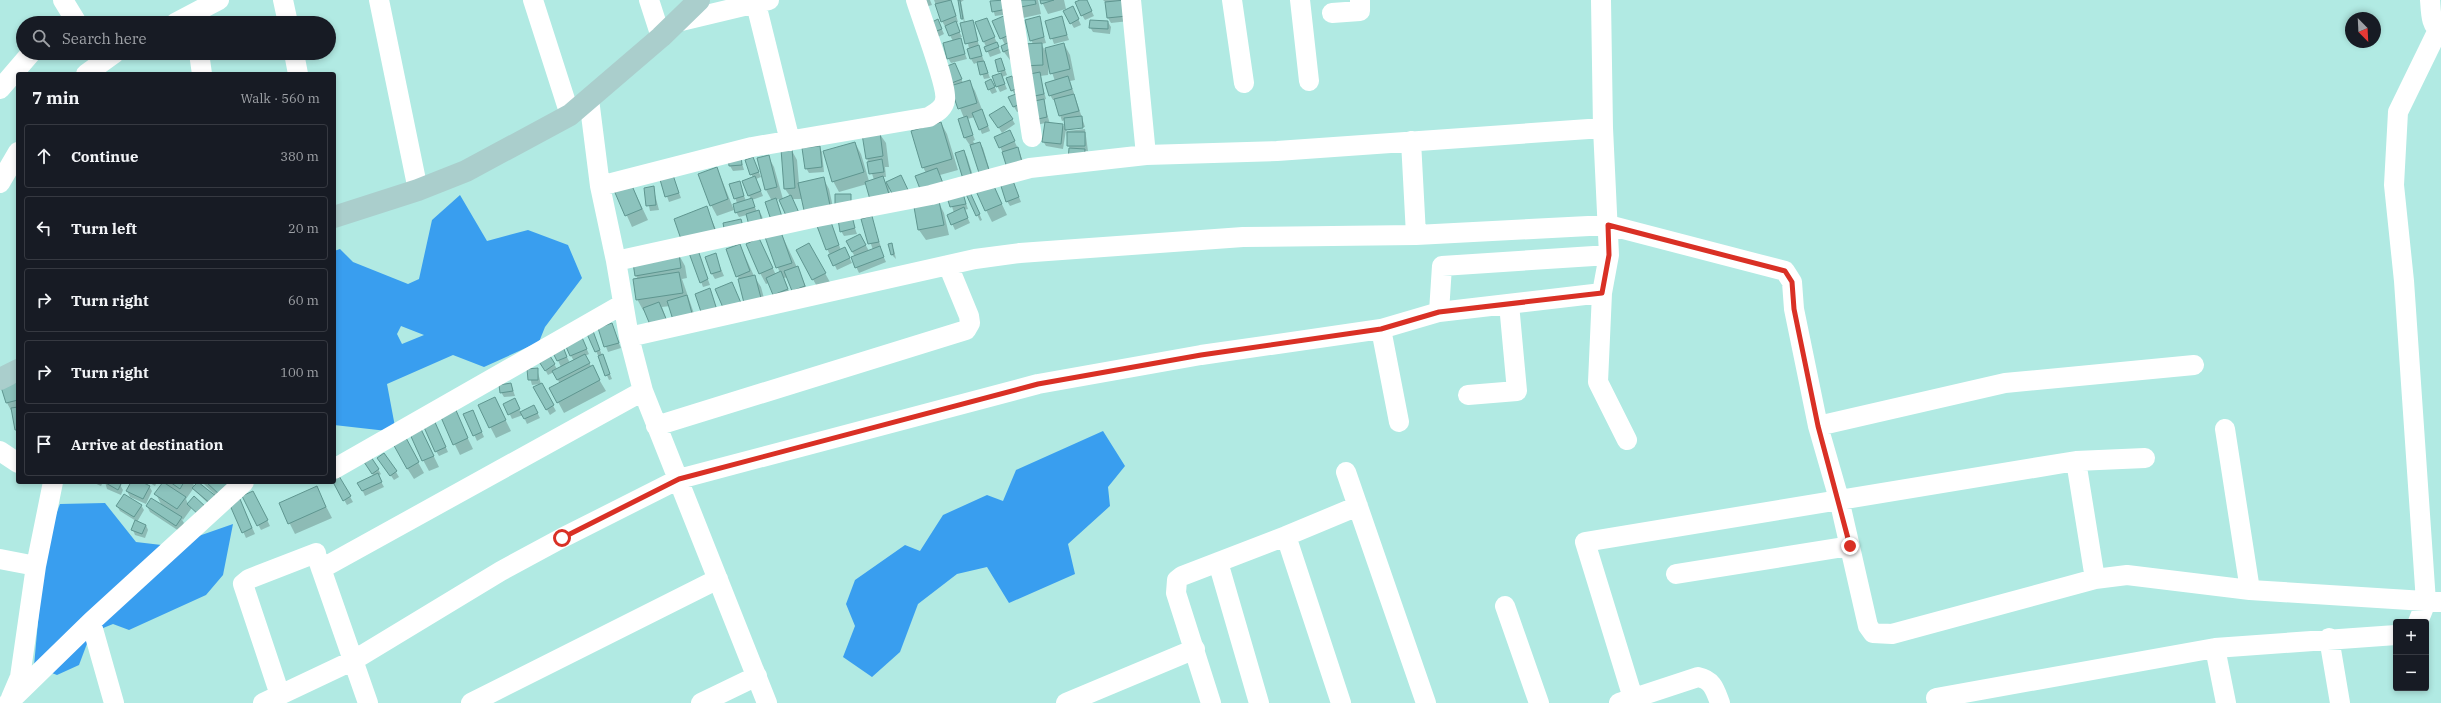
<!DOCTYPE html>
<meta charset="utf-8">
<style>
body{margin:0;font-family:"IBM Plex Serif",serif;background:#242831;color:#f1f3f6}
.controls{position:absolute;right:12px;bottom:12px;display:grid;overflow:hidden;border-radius:4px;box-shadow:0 2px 6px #0003}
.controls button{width:36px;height:36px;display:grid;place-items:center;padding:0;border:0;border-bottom:1px solid #363941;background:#171b24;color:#f1f3f6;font:20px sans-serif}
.compass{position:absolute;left:2345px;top:12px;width:36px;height:36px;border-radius:50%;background:#171b24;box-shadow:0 2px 6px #0003;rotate:156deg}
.stop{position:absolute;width:12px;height:12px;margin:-9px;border:3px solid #d93025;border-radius:50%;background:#fff}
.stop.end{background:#d93025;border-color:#fff;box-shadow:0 1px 4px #0008}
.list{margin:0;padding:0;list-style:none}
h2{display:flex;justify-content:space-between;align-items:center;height:52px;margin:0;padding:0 16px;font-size:17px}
h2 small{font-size:13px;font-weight:400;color:#9ea1a6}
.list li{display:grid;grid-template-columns:26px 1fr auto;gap:12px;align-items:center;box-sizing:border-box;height:64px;margin:0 8px 8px;padding:0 8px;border:1px solid #363941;border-radius:4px}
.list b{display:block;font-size:15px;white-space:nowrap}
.list em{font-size:13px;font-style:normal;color:#9ea1a6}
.icon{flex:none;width:22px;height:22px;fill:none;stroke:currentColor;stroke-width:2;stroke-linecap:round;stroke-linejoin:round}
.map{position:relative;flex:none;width:2441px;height:703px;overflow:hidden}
.search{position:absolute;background:#171b24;box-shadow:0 2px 6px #0003;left:16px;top:16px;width:320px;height:44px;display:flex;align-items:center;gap:10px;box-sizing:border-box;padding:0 14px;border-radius:22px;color:#9ea1a6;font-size:15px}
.panel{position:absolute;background:#171b24;box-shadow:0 2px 6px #0003;left:16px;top:72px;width:320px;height:412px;border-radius:4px}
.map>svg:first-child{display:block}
.water{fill:#399eef;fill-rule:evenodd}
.shadow{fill:#0003;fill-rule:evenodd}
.building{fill:#8cc3bd;stroke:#5f9690}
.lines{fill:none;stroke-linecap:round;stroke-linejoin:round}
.street{stroke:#fff;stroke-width:20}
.secondary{stroke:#aacecc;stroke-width:22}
.route{stroke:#d93025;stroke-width:5}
</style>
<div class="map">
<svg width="2441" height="703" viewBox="0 0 2441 703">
<rect width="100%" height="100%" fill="#b1eae3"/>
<!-- water -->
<path class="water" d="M460 195 487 241 528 230 568 245 582 278 545 327 539 342 484 367 453 355 387 384 396 432 334 425V251L340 249 353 262 408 284 419 279 432 220ZM401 326 424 335 402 344 397 334Z
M1103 431 1125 466 1108 487 1110 506 1068 544 1075 574 1009 603 987 567 957 574 918 604 900 652 872 677 843 657 855 626 846 604 855 580 905 545 920 551 943 515 987 495 1003 501 1016 470Z
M105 503 136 542 170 546 233 524 223 575 206 595 129 630 113 624 91 633 79 665 57 675 34 666 45 543 60 504Z"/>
<!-- shadow -->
<path class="shadow" d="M922 0H930L932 5 925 7Z
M934 0H950L953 5 958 22 955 23 962 37 959 38 967 59 951 63 948 58 953 41 942 21Z
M957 0H964L961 2 965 23 972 21 975 26 979 47 990 78 984 79 978 62 974 64 971 59 960 2Z
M1006 0 1010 14 995 16 991 2Z
M1016 0H1038L1041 14 1023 18Z
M1041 0H1064L1066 9 1048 14Z
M1083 0H1086L1094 16 1085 20 1082 15Z
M1103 0H1124L1129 21 1111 23 1108 18 1106 3Z
M1075 12 1081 25 1074 28 1071 23Z
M1006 16 1013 64 1004 52 1002 47 1005 45 994 22Z
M1061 17 1069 40 1054 44 1046 21Z
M1039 18 1046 43 1041 44 1046 52 1064 44 1070 55 1075 80 1070 81 1085 127 1067 129V131L1085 129 1088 151H1085L1088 156 1070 148 1068 146 1065 120 1062 121 1055 100H1053L1050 95 1055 81 1049 64 1048 75 1040 76 1046 99 1043 100 1050 124 1063 125 1066 130 1063 149 1046 146 1043 141 1045 123 1037 125 1026 76 1033 44 1031 40Z
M987 19 1001 53 990 57 984 42Z
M933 22 940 25 944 34 938 37Z
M1108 22 1111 27 1110 34 1093 32 1090 27Z
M1001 59 1007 75 1002 77 1007 89 1000 92 997 86 1001 74Z
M955 64 963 83 969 81 975 91 990 131 982 134 975 117 967 119 975 140 973 141 975 145 980 143 983 148 992 178 965 138 959 120 964 118 950 84Z
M1012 77 1023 109 1017 112 1009 98 1015 95 1012 90Z
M994 85 997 92 992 94 989 89Z
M991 115 1012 119 1015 124 1002 133Z
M941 123 947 134 958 170 940 175 949 197 963 194 968 209 964 210 970 223 955 230 948 215 954 213 949 197 938 201 944 213 949 235 926 240 919 230 926 173 923 167Z
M879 133 886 143 889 167H885L886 177H883L886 183 901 176 889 189 895 208 867 184 839 192 833 181 855 143 861 154 869 181 874 180 867 158Z
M1012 136 1020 153 1026 171 1003 153 996 138Z
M819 147 822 152 824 172 809 173 806 168Z
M791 149 797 160 799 183 823 178 829 189 836 221 830 222 841 250 847 253 852 263 837 270 802 195 801 199H793L789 220 780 199 776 200 785 225 766 190 758 159 768 156 774 167 783 199 790 196 785 189Z
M964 152 967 157 975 182 957 154Z
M740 156 744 170 733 171 730 166Z
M753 159 761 177 756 179 763 196 752 200 757 212 759 211 762 216 766 230 747 215 739 217 736 212 737 203 730 184 739 182 746 201 751 200 743 182 753 178 746 161Z
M717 168 734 210 717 216 711 205Z
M672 174 681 198 669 202 660 177Z
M1012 179 1021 202 1010 206 1007 201Z
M630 182 648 220 632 227 615 189Z
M993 185 1007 215 992 222 977 192Z
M653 187 659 210 650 211 645 188Z
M968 195 973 199 982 220 980 221Z
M706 207 722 243 698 252 710 285 703 287 691 255Z
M851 217 857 234 844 236 841 231Z
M871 217 881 247H879L886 262 859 273 852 258 855 257 847 242 860 235 869 251 873 250 862 219Z
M781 233 808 291 796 296 788 277 784 278 790 294 777 300 769 283 766 284 760 273 759 239 776 275 780 273 766 238Z
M740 245 754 276 761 287 768 313 737 276Z
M891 245 894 250 896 259 892 255Z
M797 251 815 255 831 284 819 290Z
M679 255 685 266 687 278 682 279 699 328 670 306 662 307 669 326 643 310 637 299 638 279 636 276Z
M715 255 724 276 715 279 712 274Z
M611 324 621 348 608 352 599 328Z
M595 338 612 379 609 380 596 351Z
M583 341 589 354 585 356 606 391 564 413 551 389 560 384 554 372 548 375 538 357 547 352 557 369 561 367 553 350 564 351 570 363 574 361 571 356Z
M537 369 541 384 532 385 528 370Z
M18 383V434L13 414 7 403 2 387Z
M511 384 515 396 504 397 501 392Z
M541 384 556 411 550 415 535 388Z
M505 404 517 405 521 413 537 412 540 418 527 424 523 415 512 419Z
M479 405 500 409 511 431 496 438Z
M454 410 473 449 460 455 441 416Z
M465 414 475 416 484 437 477 441Z
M434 421 448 452 439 456 436 451Z
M420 428 439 467 429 471 423 460Z
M410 448 424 473 414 479 407 468Z
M382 463 396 472 399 477 394 480Z
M368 468 378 469 381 474 378 476 384 487 365 496 359 483 374 476Z
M339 477 353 502 347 505 334 482Z
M92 482H103L101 486Z
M105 482 120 485 123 490 121 495 107 489Z
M132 482H140L149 486 152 491 146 504 130 497 127 491Z
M148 482H157L155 486Z
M165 482H192L195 487 198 482 213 495 214 494 202 482H228L237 496 227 506 215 494 219 503 214 509 193 489 186 499 188 504 194 497 209 514 203 520 191 509 183 520 181 518 184 523 179 531 150 512 147 506 152 499 162 506 156 494 163 483 166 485ZM192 507 204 518 203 520 191 509Z
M316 487 332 518 295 534 280 504Z
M244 497H256L270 526 261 530Z
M231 504 242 505 255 534 246 538Z
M141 505 144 510 137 522 146 525 148 530 145 538 135 535 133 530 136 521 120 511 117 506Z"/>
<!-- building -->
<path class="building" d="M951 0 956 16 941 22 935 4Z
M958 0H960L963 19H961Z
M1006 0 1007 9 992 12 990 1Z
M1015 0H1035L1036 4 1016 8Z
M1040 0H1054L1041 4Z
M1080 0H1087L1092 11 1081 16 1075 2Z
M1125 0 1127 16 1107 18 1105 2Z
M1073 6 1079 19 1070 24 1063 11Z
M1006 15 1014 33 1000 39 992 21Z
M1040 16 1044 37 1030 41 1025 20Z
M1062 16 1067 35 1050 39 1045 21Z
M987 18 995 37 983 42 975 22Z
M938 19 942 29 934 32 930 23Z
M973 20 978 41 965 44 960 23Z
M1090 20 1108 21V29L1089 28Z
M956 21 960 32 949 36 945 26Z
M961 38 965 54 947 59 943 43Z
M1012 41 1015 47 1003 52 1001 46Z
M997 42 999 47 986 52 984 47Z
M1042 43 1043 65 1023 66V44Z
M1064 43 1070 69 1050 74 1045 48Z
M979 45 982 56 970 59 967 49Z
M1001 58 1005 70 998 72 995 60Z
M984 61 988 73 980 75 977 62Z
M955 63 962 79 949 84 942 68Z
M1040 72 1044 94 1030 97 1025 75Z
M1001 73 1005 84 996 87 992 76Z
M1012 76 1018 88 1011 91 1006 78Z
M1068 76 1072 89 1049 96 1045 83Z
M991 79 995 87 988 90 985 82Z
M970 80 977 103 958 109 950 86Z
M1016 94 1021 104 1013 107 1008 97Z
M1074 94 1079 111 1059 116 1054 99Z
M1044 99 1047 117 1034 120 1030 102Z
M1004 106 1013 119 998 128 989 115Z
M982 109 988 126 979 130 972 113Z
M967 116 973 135 964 138 958 119Z
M1082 116 1083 128 1065 130 1064 118Z
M941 122 952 159 922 168 911 131Z
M1045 122 1063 124 1061 144 1042 142Z
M1010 130 1015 141 999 148 994 137Z
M880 132 883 156 866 159 862 134Z
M1067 132H1085V146H1067Z
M855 142 864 172 832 182 823 151Z
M980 142 990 173 980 176 970 145Z
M820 146 822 167 805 169 802 148Z
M1018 147 1023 166 1008 171 1002 152Z
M792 148 795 188 784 189 781 149Z
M1069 148 1085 149 1084 162 1068 160Z
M964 150 972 177 963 179 955 153Z
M741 155 742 165 729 166 728 156Z
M769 155 777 187 765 190 757 158Z
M753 157 759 172 750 175 745 160Z
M882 159 884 172 869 174 867 162Z
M717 167 728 199 710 206 698 174Z
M937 168 944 186 922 194 915 176Z
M672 172 679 193 665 197 659 176Z
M901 175 909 192 895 199 886 182Z
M755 176 761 191 748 196 742 181Z
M883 176 890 197 871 203 865 182Z
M824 177 831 210 805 215 798 183Z
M1012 178 1019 197 1006 202 1000 183Z
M630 181 642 209 625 216 613 188Z
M740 181 744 196 734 199 729 184Z
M993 184 1002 204 985 211 976 191Z
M654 186 656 205 646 206 644 188Z
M970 192 980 214 976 216 966 194Z
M963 193 966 204 950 207 947 197Z
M835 194H851V208H835Z
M791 195 800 215 788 220 779 200Z
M752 198 755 207 735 213 733 204Z
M776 198 783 220 772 223 765 202Z
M939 201 944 225 918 230 914 207Z
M707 206 716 233 683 245 674 219Z
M964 207 968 218 951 225 947 215Z
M759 210 763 225 750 229 746 214Z
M852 216 855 228 840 232 838 219Z
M872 216 879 242 868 244 861 219Z
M741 219 744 231 725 234 723 223Z
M831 222 839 245 826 250 817 226Z
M781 232 792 263 776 268 765 237Z
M860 234 866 245 852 252 846 241Z
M759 238 773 268 759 274 746 244Z
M809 243 826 273 812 280 796 250Z
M892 243 894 254 891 255 888 244Z
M740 244 750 271 736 277 726 249Z
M880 246 884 257 855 268 851 257Z
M845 247 850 258 833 266 828 255Z
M698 250 708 279 700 283 689 253Z
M716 253 721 271 711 274 705 257Z
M679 254 681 268 635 276 633 263Z
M798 266 805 286 792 291 784 271Z
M781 271 788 289 773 295 766 278Z
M679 272 683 293 636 300 633 279Z
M755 275 762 302 745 307 738 279Z
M732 282 741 303 724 310 715 289Z
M710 288 717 310 702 315 695 294Z
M687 295 693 317 674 323 667 301Z
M659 302 667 321 651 327 643 308Z
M612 323 619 343 604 347 598 328Z
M593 331 600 350 595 352 587 334Z
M581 335 587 349 570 356 564 342Z
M562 344 567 357 557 361 551 349Z
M547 351 555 364 545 371 536 357Z
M585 354 590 363 557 380 552 371Z
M603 354 610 374 605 376 598 356Z
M593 365 600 380 557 403 549 388Z
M538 368V380H528L527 369Z
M18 382V400L6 403 1 387Z
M511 383 513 391 500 393 499 385Z
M542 383 554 405 546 410 533 387Z
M495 397 506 420 489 428 478 405Z
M515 398 520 409 508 415 503 404Z
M534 405 538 413 524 419 520 412Z
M18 407V430H15L11 408Z
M455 408 468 438 453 445 440 415Z
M473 410 482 432 473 436 463 414Z
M434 420 446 447 435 452 423 425Z
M420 427 434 456 422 461 409 432Z
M405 436 419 462 407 469 392 442Z
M384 453 397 471 390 476 377 458Z
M371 457 379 469 372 474 364 462Z
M378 473 382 482 362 491 357 483Z
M339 476 351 496 343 501 333 482Z
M104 482H115L121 484 118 490Z
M131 482H142L150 486 143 499 126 491Z
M163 482 186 497 177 509 154 494Z
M170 482H184L180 489Z
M198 482 217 497 211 504 192 488Z
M206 482H229L221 496Z
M317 486 326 507 288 524 279 503Z
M253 491 268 520 257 526 242 496Z
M124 494 142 505 134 517 116 506Z
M194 496 207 508 200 516 187 504Z
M151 498 182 517 176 526 146 506Z
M240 499 252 528 242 533 229 503Z
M135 520 146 525 142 534 131 530Z"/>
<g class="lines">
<!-- street -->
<path class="street" d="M63 0 77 23
M283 0 288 23
M379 0 418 190
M533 0 570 115
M649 0 661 37
M1011 0 1032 137
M1131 0 1146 155
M1232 0 1244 83
M1300 0 1309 81
M1601 0 1603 128 1609 255 1602 293 1598 382 1627 440
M2430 0C2431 10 2430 27 2441 31
M756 4 790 141
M1332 13 1360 11V0
M677 22 769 0
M175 23 219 0
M199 53 202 74
M294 53 298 74
M86 74 115 53
M0 89 31 53
M589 99 600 186 616 261 629 337 643 391 767 703
M1411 141 1416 235
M0 183 18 152
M600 186 752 147 929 117C935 113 944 109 945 100 948 87 921 17 916 0
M616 261 817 217 931 195 1030 168 1146 155 1277 151 1603 128
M1439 312 1442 266 1609 255
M1381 329 1399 422
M629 337 975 259 1020 253 1243 237 1416 235 1608 225 1785 271 1792 282 1794 309 1818 426 1839 499 1868 626 1873 633 1892 634 2095 579 2127 575 2250 590 2441 602
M1468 395 1517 391 1509 304
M656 426 966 330 970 323 969 316 948 265
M1818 426 2005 383 2194 365
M2225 429 2250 590
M0 451 18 463
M2076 461 2095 579
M334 469 623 304
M1346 472 1426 703
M1286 536 1358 506
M317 557 368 703
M0 559 36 566
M1218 562 1259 703
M321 569 643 391
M1676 574 1850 546
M1505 606 1539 703
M91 622 114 703
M2418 622 2426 602 2404 281 2394 185 2398 112 2438 30
M2329 638 2340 703
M2215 648 2226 703
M280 695 243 584 249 579 316 553
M11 698 20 677 36 566 53 482
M1633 698 1585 542 2076 461 2145 458
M1936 698 2215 648 2396 635
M9 702 91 622 244 482
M263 703 354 660 501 571 562 538 679 479 1038 384 1201 355 1381 329 1439 312 1602 293
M471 703 718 579
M701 703 757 676
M1066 703 1195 649
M1211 703 1176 593 1177 580 1182 576 1286 536 1341 703
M1619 703 1698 677C1713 680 1715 690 1720 703"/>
<!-- secondary -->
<path class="secondary" d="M334 217 418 190 466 171 570 115 661 37 699 0
M0 379 18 370"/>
</g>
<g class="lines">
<!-- route -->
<path class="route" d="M562 538 679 479 1038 384 1201 355 1381 329 1439 312 1602 293 1609 255 1608 225 1785 271 1792 282 1794 309 1818 426 1850 546"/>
</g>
</svg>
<div class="controls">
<button>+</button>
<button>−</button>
</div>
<svg class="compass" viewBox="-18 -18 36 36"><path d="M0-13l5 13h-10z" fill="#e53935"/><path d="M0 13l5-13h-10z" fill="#9ea1a6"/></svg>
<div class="stop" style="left:562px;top:538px"></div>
<div class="stop end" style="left:1850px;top:546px"></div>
<div class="search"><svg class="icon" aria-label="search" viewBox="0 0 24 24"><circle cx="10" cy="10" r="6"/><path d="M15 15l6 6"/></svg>Search here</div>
<section class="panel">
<h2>7 min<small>Walk · 560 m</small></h2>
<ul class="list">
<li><svg class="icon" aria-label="ahead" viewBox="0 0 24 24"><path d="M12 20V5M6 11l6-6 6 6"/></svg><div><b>Continue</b></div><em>380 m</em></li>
<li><svg class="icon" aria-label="left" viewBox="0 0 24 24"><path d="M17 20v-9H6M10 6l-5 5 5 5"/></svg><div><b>Turn left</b></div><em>20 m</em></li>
<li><svg class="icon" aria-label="right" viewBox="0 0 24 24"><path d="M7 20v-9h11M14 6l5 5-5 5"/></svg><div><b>Turn right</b></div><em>60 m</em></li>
<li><svg class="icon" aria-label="right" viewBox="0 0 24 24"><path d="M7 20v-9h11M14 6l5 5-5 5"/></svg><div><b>Turn right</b></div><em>100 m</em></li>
<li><svg class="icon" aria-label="arrive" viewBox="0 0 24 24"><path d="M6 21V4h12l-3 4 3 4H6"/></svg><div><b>Arrive at destination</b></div></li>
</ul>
</section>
</div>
